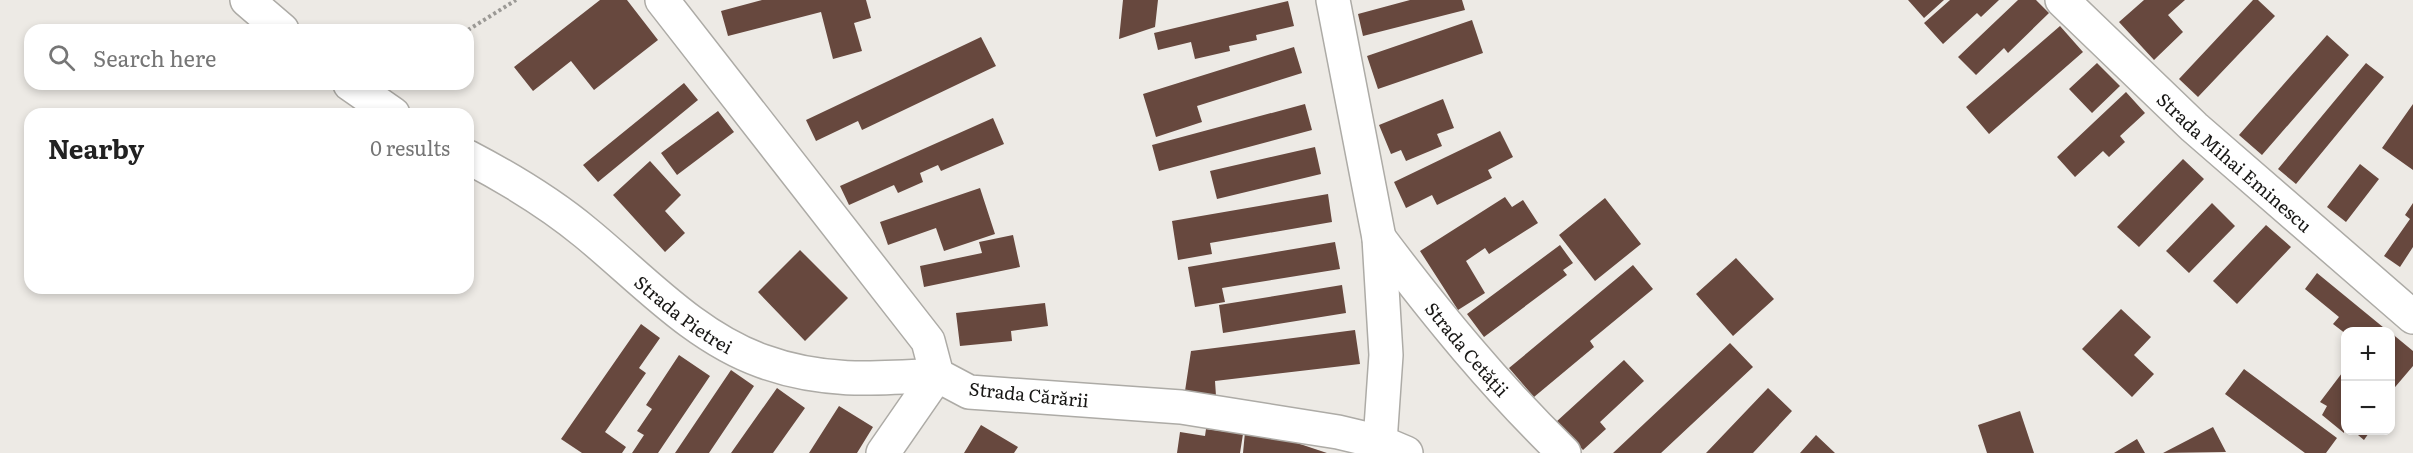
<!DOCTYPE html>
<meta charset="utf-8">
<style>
body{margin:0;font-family:Literata,serif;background:#f6f6f6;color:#222}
.controls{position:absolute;right:18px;bottom:18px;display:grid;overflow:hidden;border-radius:12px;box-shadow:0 3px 9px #0003}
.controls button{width:54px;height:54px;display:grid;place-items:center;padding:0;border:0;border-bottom:2px solid #e0e0e0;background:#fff;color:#222;font:30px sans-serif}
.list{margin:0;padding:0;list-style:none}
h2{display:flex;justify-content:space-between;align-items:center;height:78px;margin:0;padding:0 24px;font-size:26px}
h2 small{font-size:20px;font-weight:400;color:#767676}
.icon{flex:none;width:33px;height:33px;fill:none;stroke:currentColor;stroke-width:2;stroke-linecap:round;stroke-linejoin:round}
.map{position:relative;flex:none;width:2413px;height:453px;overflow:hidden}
.search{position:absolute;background:#fff;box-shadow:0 3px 9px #0003;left:24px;top:24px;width:450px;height:66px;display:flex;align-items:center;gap:15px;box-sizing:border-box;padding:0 21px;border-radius:18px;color:#767676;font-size:22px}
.panel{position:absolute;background:#fff;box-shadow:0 3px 9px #0003;left:24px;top:108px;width:450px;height:186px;border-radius:18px}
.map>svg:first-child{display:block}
.building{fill:#67483e}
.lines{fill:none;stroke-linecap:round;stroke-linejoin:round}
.minor-casing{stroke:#adaba6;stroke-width:36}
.path{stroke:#9b9995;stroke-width:4;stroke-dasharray:3 3;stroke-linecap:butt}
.minor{stroke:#fff;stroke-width:33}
.labels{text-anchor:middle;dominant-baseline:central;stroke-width:6;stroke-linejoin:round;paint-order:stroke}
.street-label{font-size:18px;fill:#181715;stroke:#fff}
</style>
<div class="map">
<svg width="2413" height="453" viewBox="0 0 2413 453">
<rect width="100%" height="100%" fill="#edeae5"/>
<!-- building -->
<path class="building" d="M600 0H627L658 40 594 90 571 61 533 91 514 67Z
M762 0H866L871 18 854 23 862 51 833 59 821 12 728 36 721 11Z
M1123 0H1158L1155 27 1119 39Z
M1410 0H1462L1465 10 1363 36 1358 14Z
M1908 0H1944L1924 18Z
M1950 0H1999L1981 17 1977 13 1943 44 1924 23Z
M2018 0H2036L2049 13 2008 53 2004 48 1976 75 1958 57Z
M2144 0H2185L2168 15 2183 32 2154 60 2119 22Z
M2253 0H2258L2275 16 2198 97 2179 79Z
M1288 1 1294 26 1256 35 1257 40 1229 46 1230 51 1195 59 1191 42 1158 50 1154 33Z
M1472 20 1483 53 1378 89 1367 56Z
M2060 26 2083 52 1989 134 1966 107Z
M2327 35 2349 55 2262 155 2239 135Z
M981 37 996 66 862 130 858 121 816 141 806 120Z
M1294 47 1302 73 1197 106 1202 122 1156 137 1143 94Z
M2097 63 2120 86 2092 113 2069 89Z
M2366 63 2384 77 2296 184 2278 169Z
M684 83 698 100 598 182 583 165Z
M2126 92 2145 113 2120 136 2125 142 2109 157 2103 151 2075 177 2057 157Z
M1443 99 1454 128 1437 134 1442 146 1406 161 1401 150 1391 154 1379 125Z
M1305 104 1312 130 1159 171 1152 145Z
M2413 104V170L2382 148Z
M718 111 734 132 677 175 661 153Z
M993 118 1004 144 941 171 938 165 920 173 923 182 898 193 894 185 849 205 840 186Z
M1500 131 1513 157 1488 170 1492 178 1437 205 1432 195 1406 208 1394 182Z
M1315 147 1321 174 1217 199 1210 171Z
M2183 159 2204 179 2139 247 2117 227Z
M650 161 681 195 665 211 685 233 665 252 613 195Z
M2360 164 2379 179 2346 222 2327 207Z
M980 188 995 234 944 251 936 228 888 245 880 222Z
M1328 194 1332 222 1210 243 1212 254 1178 260 1172 221Z
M1505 197 1512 207 1523 200 1538 223 1489 254 1485 248 1466 261 1485 293 1458 310 1420 251Z
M1605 198 1641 244 1595 281 1559 235Z
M2212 203 2235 226 2189 273 2166 251Z
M2413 203V247L2400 267 2384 256 2410 219 2405 215Z
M2266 225 2291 247 2237 304 2213 281Z
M1013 235 1020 267 924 287 920 266 982 253 979 242Z
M1335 242 1340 269 1222 288 1225 302 1195 307 1188 267Z
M1560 245 1573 263 1563 270 1567 275 1484 337 1467 314Z
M800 250 848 298 805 341 758 292Z
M1736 258 1774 299 1733 336 1696 294Z
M1633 265 1653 289 1590 341 1594 347 1534 397 1509 368Z
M2317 273 2389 332H2346V334L2333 324 2339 317 2305 289Z
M1342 285 1346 313 1223 333 1219 305Z
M1045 303 1048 326 1011 331 1012 341 960 346 956 313Z
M2121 309 2151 337 2134 355 2154 374 2132 397 2082 349Z
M641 324 660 338 639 368 646 373 605 432 626 447 622 453H582L561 439Z
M1355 330 1360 364 1215 381 1216 396 1185 391 1191 351Z
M2390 332 2413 351V366L2390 393Z
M1730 343 1753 367 1661 453H1613Z
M679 355 710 376 658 453H632L644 435 637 431 652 409 646 405Z
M1624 360 1644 381 1600 422 1606 429 1583 450 1556 422Z
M2244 369 2337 438 2326 453H2305L2225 394Z
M731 370 754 386 709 453H675Z
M2342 373 2346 376 2344 433 2322 415 2327 406 2320 402Z
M777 388 805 408 773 453H731Z
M1768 388 1792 411 1753 453H1706Z
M839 406 873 427 857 453H809Z
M2020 411 2034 453H1987L1978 425Z
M981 425 1018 447 1014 453H964Z
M2213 427 2226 452 2163 453Z
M1206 429 1243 434 1240 453H1177L1180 432 1205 436Z
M2352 430H2371L2364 440Z
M1245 432 1285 439 1327 453H1243Z
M1816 435 1835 453H1800Z
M2137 439 2145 453H2114Z"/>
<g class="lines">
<!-- minor casing -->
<g class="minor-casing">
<g id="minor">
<path d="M247 0 282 30"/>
<path d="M662 0 928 341 937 375 969 392 1181 407 1338 432 1380 442 1406 453"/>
<path d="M1333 0 1379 238 1386 355 1380 442"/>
<path id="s1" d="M2062 0 2194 127 2413 317"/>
<path d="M350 84 393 114"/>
<path id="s2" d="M468 157C510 179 550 203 586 233 641 278 694 337 762 361 822 383 875 379 937 375"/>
<path id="s3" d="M1379 238C1437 315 1495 386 1564 453"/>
<path d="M883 453 937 375"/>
</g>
</g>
<!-- path -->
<path class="path" d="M468 30 516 0"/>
<!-- minor -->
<use href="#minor" class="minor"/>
</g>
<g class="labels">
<!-- street labels -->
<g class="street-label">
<text stroke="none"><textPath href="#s1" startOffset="237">Strada Mihai Eminescu</textPath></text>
<text stroke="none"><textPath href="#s2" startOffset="268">Strada Pietrei</textPath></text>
<text stroke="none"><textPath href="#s3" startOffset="142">Strada Cetății</textPath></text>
<text transform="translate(1029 394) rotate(6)">Strada Cărării</text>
</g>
</g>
</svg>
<div class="controls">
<button>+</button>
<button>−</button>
</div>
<div class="search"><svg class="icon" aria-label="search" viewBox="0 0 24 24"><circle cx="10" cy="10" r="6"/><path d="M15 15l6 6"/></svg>Search here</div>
<section class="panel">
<h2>Nearby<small>0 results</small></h2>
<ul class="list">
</ul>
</section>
</div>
